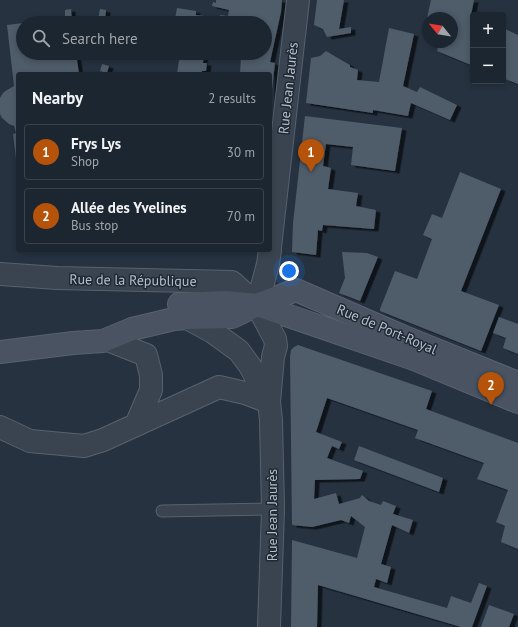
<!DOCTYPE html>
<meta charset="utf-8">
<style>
body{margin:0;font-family:"PT Sans",sans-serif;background:#29323c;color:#f1f3f6}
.controls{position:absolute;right:12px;top:12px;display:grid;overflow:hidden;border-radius:4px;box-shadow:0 2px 6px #0003}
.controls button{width:36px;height:36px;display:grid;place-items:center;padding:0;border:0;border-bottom:1px solid #3a434c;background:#1c2630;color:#f1f3f6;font:20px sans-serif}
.compass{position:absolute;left:422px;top:12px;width:36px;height:36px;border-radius:50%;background:#1c2630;box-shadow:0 2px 6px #0003;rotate:300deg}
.you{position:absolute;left:289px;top:271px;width:14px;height:14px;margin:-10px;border:3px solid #fff;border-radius:50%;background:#1a73e8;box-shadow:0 0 0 6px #1a73e833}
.badge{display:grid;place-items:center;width:26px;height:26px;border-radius:50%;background:#b45309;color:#fff;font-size:13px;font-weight:700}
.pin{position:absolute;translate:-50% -33px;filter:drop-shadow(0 1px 2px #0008)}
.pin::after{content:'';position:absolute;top:21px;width:14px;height:12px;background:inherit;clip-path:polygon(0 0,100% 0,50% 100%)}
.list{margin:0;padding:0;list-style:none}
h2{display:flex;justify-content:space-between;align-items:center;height:52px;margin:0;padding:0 16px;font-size:17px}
h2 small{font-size:13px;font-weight:400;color:#a0a5ab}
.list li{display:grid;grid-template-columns:26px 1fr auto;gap:12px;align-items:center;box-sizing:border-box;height:56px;margin:0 8px 8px;padding:0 8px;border:1px solid #3a434c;border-radius:4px}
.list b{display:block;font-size:15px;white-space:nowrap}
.list p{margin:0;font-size:13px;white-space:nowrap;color:#a0a5ab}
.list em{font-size:13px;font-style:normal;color:#a0a5ab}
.icon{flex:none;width:22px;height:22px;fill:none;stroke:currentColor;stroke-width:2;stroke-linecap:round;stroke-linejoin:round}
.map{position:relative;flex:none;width:518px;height:627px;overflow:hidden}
.search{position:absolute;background:#1c2630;box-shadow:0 2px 6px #0003;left:16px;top:16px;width:256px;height:44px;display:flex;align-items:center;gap:10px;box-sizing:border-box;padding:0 14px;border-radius:22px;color:#a0a5ab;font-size:15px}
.panel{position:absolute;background:#1c2630;box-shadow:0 2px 6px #0003;left:16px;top:72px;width:256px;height:180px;border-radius:4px}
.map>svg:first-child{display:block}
.building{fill:#505b6b;filter:url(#shadow)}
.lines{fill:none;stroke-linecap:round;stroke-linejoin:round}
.service-casing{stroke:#58626d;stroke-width:13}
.minor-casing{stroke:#58626d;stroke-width:24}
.tertiary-casing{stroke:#58626d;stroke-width:24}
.secondary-casing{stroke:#58626d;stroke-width:24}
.service{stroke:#3a4450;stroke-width:11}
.minor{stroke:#3a4450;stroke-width:22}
.tertiary{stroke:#3a4450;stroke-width:22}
.secondary{stroke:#495362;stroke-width:22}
.labels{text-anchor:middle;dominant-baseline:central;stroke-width:3;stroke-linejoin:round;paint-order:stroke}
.street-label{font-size:14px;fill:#b7bfca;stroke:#1f2935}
</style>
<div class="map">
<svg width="518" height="627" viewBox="0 0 518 627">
<defs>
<filter id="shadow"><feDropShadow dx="4.5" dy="2.5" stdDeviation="0" flood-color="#0009"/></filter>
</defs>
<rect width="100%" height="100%" fill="#263240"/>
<!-- building -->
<path class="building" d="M216 0H282L281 12 270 62 275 63 271 99H270V74H240L241 56 228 54V53H265V23H203L175 19 177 8 196 11V15L220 18V15L228 16 229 10 212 6 213 2 216 3Z
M317 0H344L339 29 351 27V33L327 37 323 29 314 25Z
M431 0H474L471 15 473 16V61L471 65 437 51 438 47 426 41 427 36H428V42H452V18H428V28L425 27Z
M71 9 72 23H28V22L65 17V10Z
M100 9 106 10 105 20 98 19Z
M23 23V53H76L79 74H18V167H17L13 134 16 133 14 126 9 124 2 118 0 114V98L3 93 7 90 14 86 7 25Z
M389 28 414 34 403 86 417 92 420 87 457 105 450 120 411 103 408 116 373 110V113L306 103 311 58 320 56 326 51 350 65V67L358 70 357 80 379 82Z
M503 28 518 35V84L505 79 506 75 503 73Z
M180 53H204L203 63H207L206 71H202V74H177Z
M102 64 109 66 107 73 100 71Z
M305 116 402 128 395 171 351 165 353 147 326 144 323 166 331 168 328 189 358 193 356 206 376 210 374 229 323 225 322 231 318 230 316 255 292 252 293 223Z
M460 172 501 189 461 291 499 305 481 351 380 311V309L395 271 417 279 432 239 423 235 432 214 442 218Z
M342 252 367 253 378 257 360 301 339 293 345 278Z
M499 317 518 324V354L503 348 506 338 493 333Z
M298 345 432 391 426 409 518 443V549L501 542 505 526 496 522 508 490 477 479 484 463 415 438 418 430 327 398 316 432 342 442 339 449 332 446 327 458 363 471 360 479 315 480 314 499 336 493 339 504 360 498 362 495 369 501 381 505 383 501 396 506 393 514 413 520 409 533 392 525 381 564 391 567 387 583 376 579 374 587 447 608 451 596 471 603 479 583 487 586 472 627H461L318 585 317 627H291L292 540 357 558 365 527 351 516 349 523 341 520 312 527 292 525 290 357 291 350 294 347Z
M359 446 443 478 439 492 354 460Z
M489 605 514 614 509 627H481Z"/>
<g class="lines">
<!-- service casing -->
<g class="service-casing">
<path id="service" d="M162 511 273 509"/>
</g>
<!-- minor casing -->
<g class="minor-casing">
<path id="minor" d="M0 274 57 278 232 282 257 305
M108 340 146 355 151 375V390L136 425
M0 427 30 441 84 446 103 440 219 387 245 393 269 402"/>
</g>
<!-- tertiary casing -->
<g class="tertiary-casing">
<path id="tertiary" d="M270 247 298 0
M187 318 213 332 239 351 250 366 269 402
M269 627 273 509 271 420 269 402 273 357 276 346 275 339 257 305 268 264 270 250"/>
</g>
<!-- secondary casing -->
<g class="secondary-casing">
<path id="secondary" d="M179 304 225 302 257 305 414 359 518 402
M0 352 73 343 103 341 132 329 174 319 187 318 232 317 257 305 296 290 402 336 518 383"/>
</g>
<!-- service -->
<use href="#service" class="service"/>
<!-- minor -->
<use href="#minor" class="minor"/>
<!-- tertiary -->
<use href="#tertiary" class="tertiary"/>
<!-- secondary -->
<use href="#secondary" class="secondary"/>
</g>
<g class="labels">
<!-- street labels -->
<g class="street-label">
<text transform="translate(288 88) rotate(-84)">Rue Jean Jaurès</text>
<text transform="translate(133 280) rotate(1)">Rue de la République</text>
<text transform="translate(387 329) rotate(23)">Rue de Port-Royal</text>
<text transform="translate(272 515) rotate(-90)">Rue Jean Jaurès</text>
</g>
</g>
</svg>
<div class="controls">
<button>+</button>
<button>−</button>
</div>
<svg class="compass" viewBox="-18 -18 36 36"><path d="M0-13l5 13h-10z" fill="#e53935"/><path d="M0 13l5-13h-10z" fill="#a0a5ab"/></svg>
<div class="you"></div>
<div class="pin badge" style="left:311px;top:172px">1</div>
<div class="pin badge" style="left:491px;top:405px">2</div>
<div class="search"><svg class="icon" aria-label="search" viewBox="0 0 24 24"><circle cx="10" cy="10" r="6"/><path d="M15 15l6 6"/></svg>Search here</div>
<section class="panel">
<h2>Nearby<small>2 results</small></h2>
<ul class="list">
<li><span class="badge">1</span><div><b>Frys Lys</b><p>Shop</p></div><em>30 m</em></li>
<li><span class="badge">2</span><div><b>Allée des Yvelines</b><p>Bus stop</p></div><em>70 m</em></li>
</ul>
</section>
</div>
